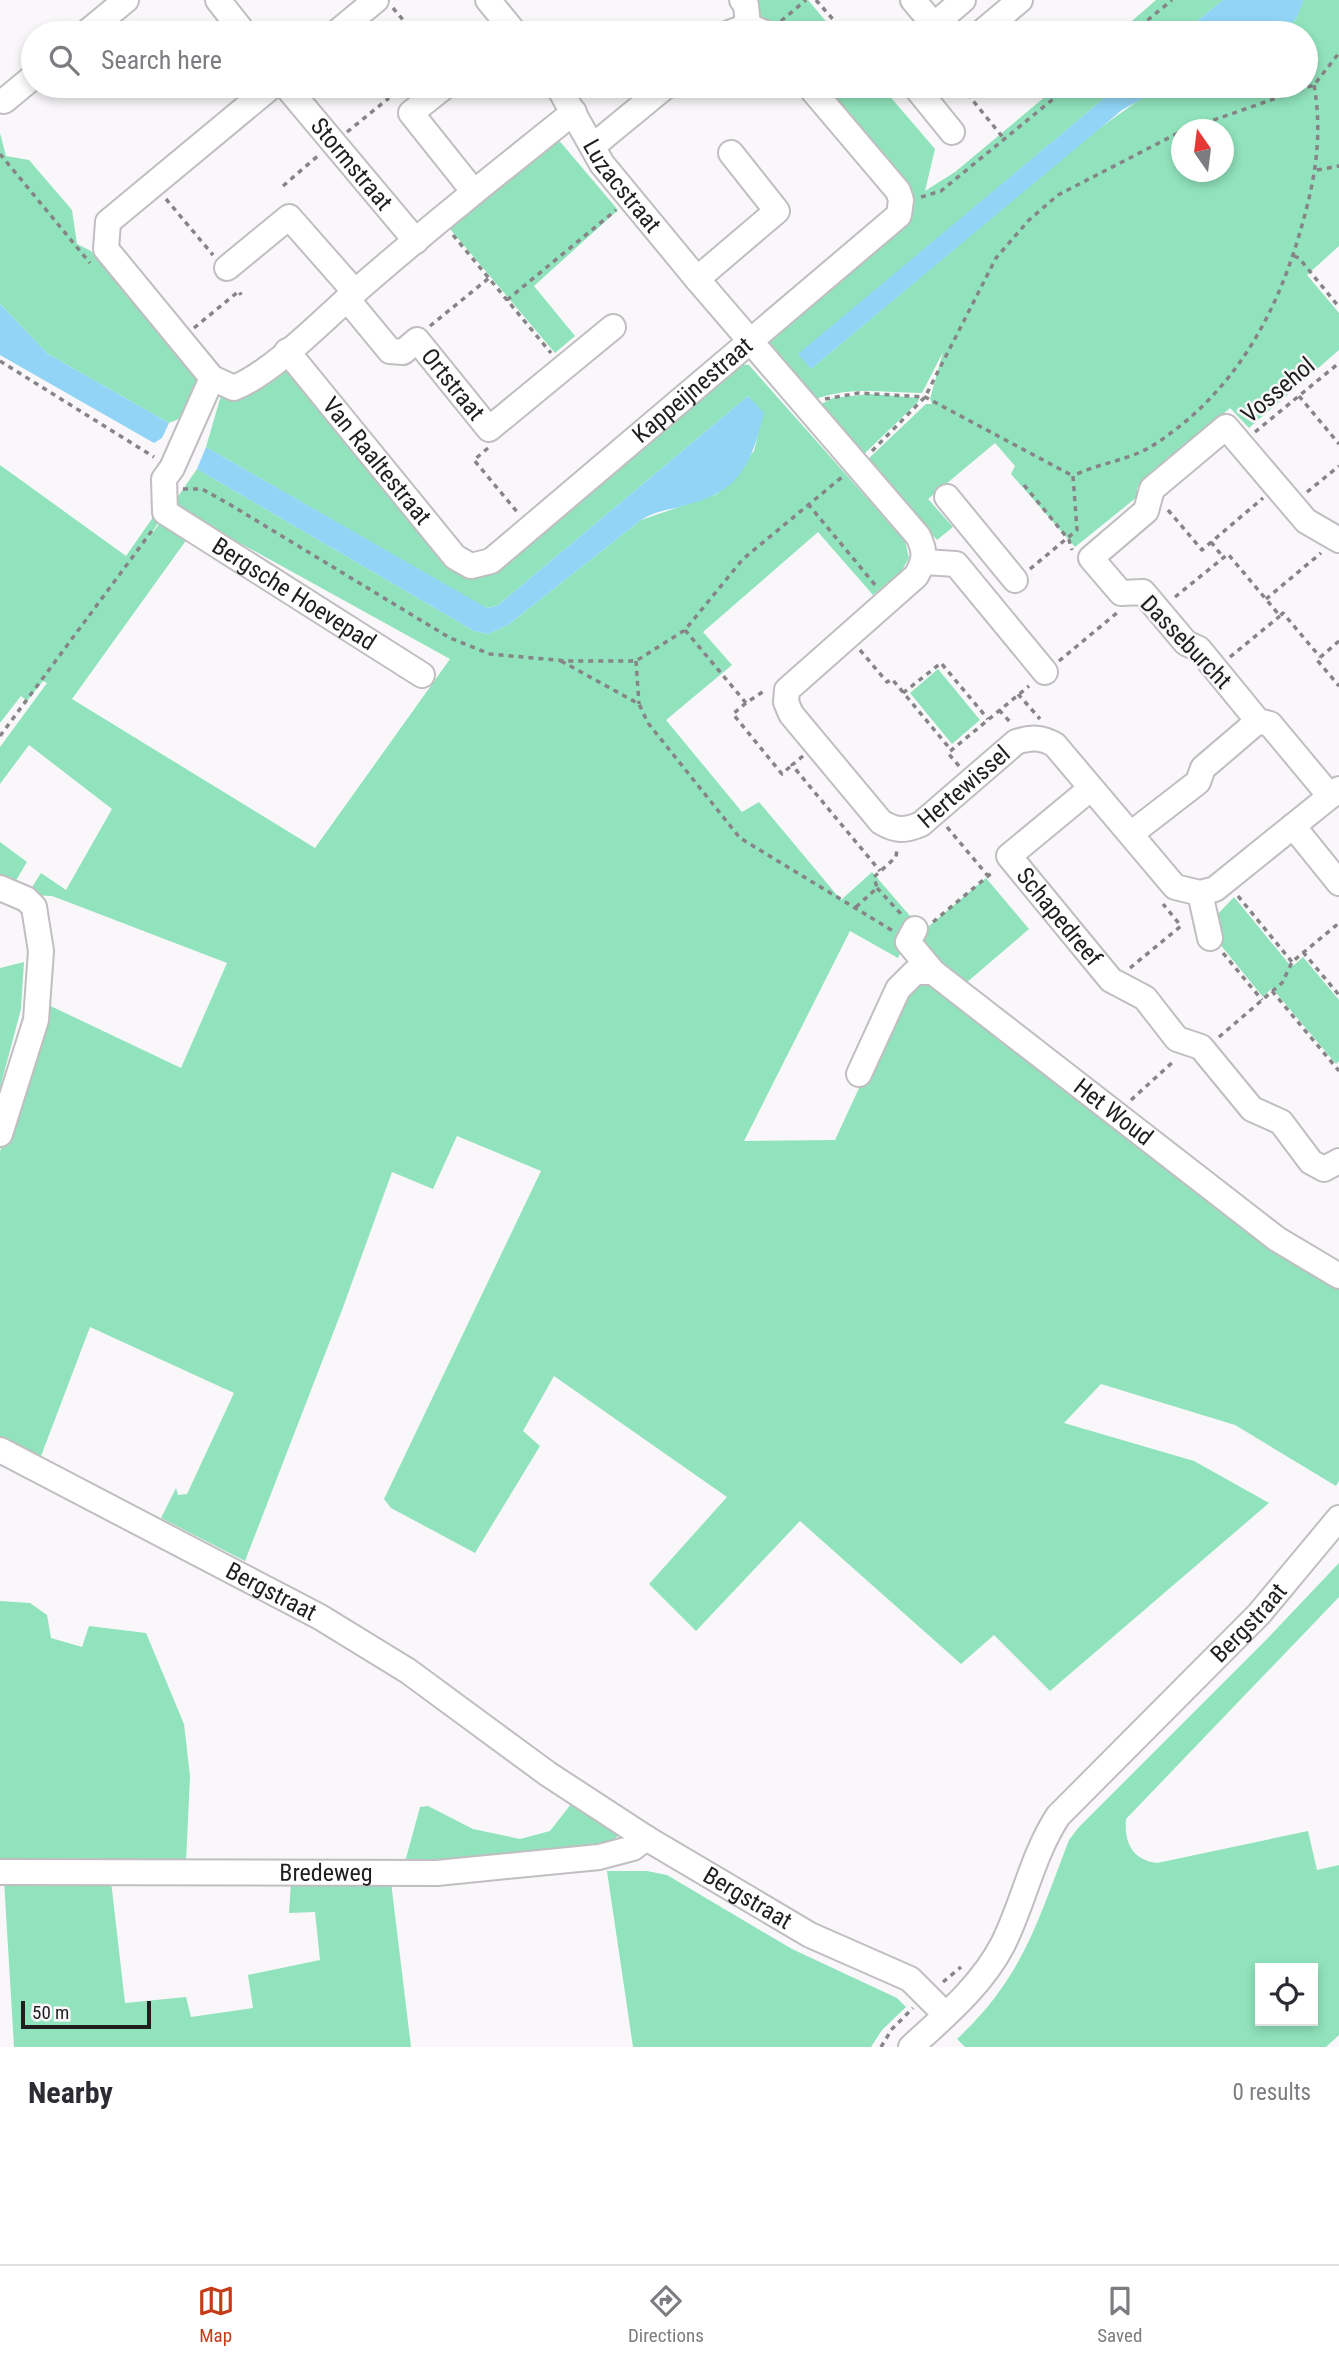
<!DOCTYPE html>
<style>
body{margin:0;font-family:"Roboto Condensed",sans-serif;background:#f7f7f7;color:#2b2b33}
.controls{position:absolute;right:21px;bottom:21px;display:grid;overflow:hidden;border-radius:0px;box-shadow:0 4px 10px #0003}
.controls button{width:63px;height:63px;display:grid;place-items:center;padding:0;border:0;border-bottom:2px solid #e1e1e2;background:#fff;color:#2b2b33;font:35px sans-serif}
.compass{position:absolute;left:1171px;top:119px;width:63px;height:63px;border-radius:50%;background:#fff;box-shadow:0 4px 10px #0003;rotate:346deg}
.scale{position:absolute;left:21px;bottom:18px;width:130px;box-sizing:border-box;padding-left:7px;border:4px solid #201f20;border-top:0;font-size:19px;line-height:24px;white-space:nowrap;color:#201f20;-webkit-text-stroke:5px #f9f7fa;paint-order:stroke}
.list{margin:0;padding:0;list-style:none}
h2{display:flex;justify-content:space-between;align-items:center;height:91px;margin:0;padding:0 28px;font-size:30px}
h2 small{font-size:23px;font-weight:400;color:#7c7c81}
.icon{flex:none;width:38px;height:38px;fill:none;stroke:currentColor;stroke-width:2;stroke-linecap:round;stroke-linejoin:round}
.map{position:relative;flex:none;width:1339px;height:2047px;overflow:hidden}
.search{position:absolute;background:#fff;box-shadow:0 4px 10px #0003;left:21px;right:21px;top:21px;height:77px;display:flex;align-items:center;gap:18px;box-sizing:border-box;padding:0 24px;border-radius:38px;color:#7c7c81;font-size:26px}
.sheet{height:217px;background:#fff}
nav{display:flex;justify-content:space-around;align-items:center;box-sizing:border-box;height:98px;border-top:2px solid #e1e1e2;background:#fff;font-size:19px;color:#7c7c81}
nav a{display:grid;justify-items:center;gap:4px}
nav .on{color:#c53b17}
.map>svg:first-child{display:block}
.green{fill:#90e3bc;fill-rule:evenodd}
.water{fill:#91d4f5}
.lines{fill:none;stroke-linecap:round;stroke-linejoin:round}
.minor-casing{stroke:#c0bec1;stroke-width:28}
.path{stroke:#868486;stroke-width:3.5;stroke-dasharray:5 5;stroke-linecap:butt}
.minor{stroke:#fff;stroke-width:24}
.labels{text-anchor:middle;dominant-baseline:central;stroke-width:5;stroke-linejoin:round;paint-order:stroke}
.street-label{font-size:24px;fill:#201f20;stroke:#f9f7fa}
</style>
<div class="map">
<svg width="1339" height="2047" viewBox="0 0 1339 2047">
<rect width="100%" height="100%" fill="#f9f7fa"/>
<!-- green -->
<path class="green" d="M746 0H808L836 33H774Z
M1156 0H1223L1182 33H1118Z
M1303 0H1339V246L1307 275 1339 313V350L1249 428 1230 408 1137 488V497L1075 547 1011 474 1015 466 995 443 928 499 953 527 937 540 867 460 926 404H932L930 399 943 352 922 393C885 393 852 386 816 399L807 394 760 340 903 219 818 86H881L935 149 925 191 955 172 1058 86H1119L799 354 811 369 1097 130 1153 90 1164 86H1306V33H1279L1296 19ZM1182 130H1224V172H1182Z
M0 133 6 156 29 160 72 210 77 244 91 251 179 355 203 375 181 418 169 423 48 354 0 304Z
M557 138 618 210 534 286 575 336 555 353 445 223Z
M278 362 455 570 463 576 737 364 749 365 905 541 909 558 901 572 873 595 818 532 703 632 732 665 666 720 742 812 759 802 841 900 872 872 923 931 986 878 1029 929 966 983 906 940 898 958 850 931 744 1141 835 1140 903 993 926 982 933 987 1339 1287V1481L1336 1486 1235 1425 1101 1384 1064 1423 1194 1461 1269 1503 1050 1691 994 1635 961 1664 800 1521 696 1631 649 1584 727 1497 554 1376 523 1431 540 1446 475 1553 391 1508 384 1499 541 1171 457 1136 433 1189 392 1172 342 1310 245 1561 161 1518 176 1488 178 1495 187 1494 234 1393 90 1327 41 1456 0 1436V1152L40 1001 181 1068 227 963 68 902 52 896 27 895 41 873 66 890 112 809 29 745 0 784V747L47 683 43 681 27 701 21 696 0 723V465L126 556 156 513 169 505 145 544 197 469 474 631 488 634 508 625 641 520 717 494 754 451 763 413 748 396 497 606 486 608 206 447 222 392ZM200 521 450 659 315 848 72 699Z
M870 394 919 398 918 402 862 456 819 405 833 398Z
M938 669 980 720 952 744 910 693Z
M0 842 27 862 12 887 0 881Z
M1234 897 1289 964 1294 965 1303 957 1339 1000V1061L1336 1064 1272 988 1263 997 1214 937 1217 915Z
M24 962 21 1009 0 1088V968Z
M1339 1563V1597L1126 1819C1124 1842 1132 1860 1157 1863L1308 1831 1317 1870 1339 1865V2035L1326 2047H965L957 2039C1023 1978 1038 1920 1069 1840L1078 1828 1267 1639ZM1260 1968H1313V2021H1260Z
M0 1601 30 1603 47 1615 51 1638 82 1647 89 1626 146 1633 184 1724 190 1776 186 1862 0 1861Z
M571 1804 620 1833 608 1848 532 1857 405 1862 420 1807 428 1806 473 1829 520 1839 550 1831Z
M607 1871H647L667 1875 792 1949 897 1998 906 2007 882 2030 871 2047H633Z
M4 1880 111 1881 125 2003 186 1997 191 2017 253 2008 248 1975 320 1960 315 1912 289 1913 291 1882H391L411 2047H14Z"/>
<!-- water -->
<path class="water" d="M1223 0H1303V2L1296 19 1279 33H1182Z
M1119 86H1164L1122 110 811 369 798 354Z
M0 304 48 354 169 423 162 438 154 443 0 355Z
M748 396 764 413C752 459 743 489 693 503 676 509 656 510 641 520L508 625 488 634 474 631 197 469 206 447 487 608 497 606Z"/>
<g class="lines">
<!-- minor casing -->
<g class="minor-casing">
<g id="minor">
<path d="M218 0 244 33"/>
<path d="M488 0 515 33"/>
<path d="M742 0 746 5 748 26"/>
<path d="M913 0 941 33"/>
<path d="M934 25 963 0"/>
<path d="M86 33 126 0"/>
<path d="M336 33 376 0"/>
<path d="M729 33 748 26 765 33"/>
<path d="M981 33 1020 0"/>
<path d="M272 86 108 222 106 249 212 378 234 388C273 372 322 321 355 292 426 230 500 171 574 112"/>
<path id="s1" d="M286 86 416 241"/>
<path d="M445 86 411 113 474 192"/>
<path id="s2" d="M558 86 602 164 697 279 918 536C926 552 925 561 916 576L787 690 786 702 791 714 881 822C896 831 905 831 921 824L1016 742C1031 737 1042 737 1055 745L1175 887 1200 893 1215 889 1339 789"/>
<path d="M923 86 918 90 952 132"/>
<path d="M4 101 33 77"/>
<path d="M593 146 666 86"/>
<path d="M227 268 289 217 355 292"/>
<path d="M697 279 777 211 731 153"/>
<path id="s3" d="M347 299 390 351 403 352 417 340 489 429 613 327"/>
<path id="s4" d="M287 351 455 557 471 566 491 561 899 215 901 200 898 191 809 86"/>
<path id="s5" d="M212 378 172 468 164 479 165 512 422 675"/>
<path d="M947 497 1015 580"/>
<path d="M924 562 956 564 1045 672"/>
<path id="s6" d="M1090 789 1009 856 1111 980 1145 998 1177 1039 1201 1047 1252 1109 1281 1122 1311 1162 1324 1169 1339 1161"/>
<path d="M1330 796 1270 724 1258 721 1199 649 1186 643 1143 592 1121 593 1091 558 1146 511 1152 489 1226 427 1306 521 1339 540"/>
<path d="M1293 826 1339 883"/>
<path d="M1132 833 1198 782 1203 768 1258 721"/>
<path d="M0 888 26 899 34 907 41 951 36 1020 0 1134"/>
<path d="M1200 893 1210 938"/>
<path id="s7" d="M915 929 908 942 933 972 1277 1239 1339 1276"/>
<path d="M859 1074 898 989 915 972H933"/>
<path id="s8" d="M0 1450 320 1617 408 1671 548 1774 646 1838 810 1935 910 1979 945 2014"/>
<path id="s9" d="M0 1872 437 1873 599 1857 633 1848 646 1838"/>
<path id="s10" d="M911 2047C945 2016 982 1985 1003 1944 1024 1902 1032 1856 1058 1816L1259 1614 1339 1518"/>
</g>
</g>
<!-- path -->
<path class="path" d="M816 0 845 33
M393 8 414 33
M781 21 806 0
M1132 33 1172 0
M961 86 1005 140
M474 92 482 86
M1185 130 1314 85 1339 53
M347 132 389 98
M0 154 90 263
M1317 170 1339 166
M283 186 320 154
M921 197 941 191 1069 86
M166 199 213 255
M453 235 551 353
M1294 256 1299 258 1339 307
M507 300 616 210
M430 326 489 278
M194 328 239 291 241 295
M0 361 154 457
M1299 396 1339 444
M825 399 859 393 925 397 1073 476
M1255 432 1339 363
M488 448 474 460 518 513
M872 451 925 397 996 258 1029 220 1058 195 1182 131
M1024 485 1069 540 1072 550
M183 489H202L229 504 450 638 490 654 567 661H636L685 630 743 559 842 477
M1307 492 1339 466
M808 504 876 586
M1168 510 1202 550 1263 498
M1211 542 1223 557
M1030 569 1077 530 1073 476C1098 463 1127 461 1152 446 1231 396 1275 319 1300 232 1315 181 1323 137 1314 85
M1175 597 1228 554 1280 616 1283 613 1320 657
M1266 599 1321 553
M685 630 746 703 764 691 767 692
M1339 641 1317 660 1339 686
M860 650 887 682 892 679 951 750
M1230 657 1280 616
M561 661 639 704 648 723 740 838 893 931
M636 661 639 704
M1059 661 1118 612
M903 693 941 663 988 719
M1018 694 1040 719
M746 703 733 714 782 774 792 765
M999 710 1012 724
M0 736 154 528
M803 756 792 765 880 871
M959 766 948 753 1029 686
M947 827 988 876
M877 888 902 915
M1238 896 1292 962
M856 907 877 888 874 877 896 857 897 849
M933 922 994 871
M1303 952 1339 995
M1223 953 1262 1000
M1130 968 1181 926 1163 904
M1272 991 1339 1071
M1219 1037 1282 983 1292 962 1339 923
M1131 1100 1175 1060
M943 1982 961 1967
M881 2047 892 2029 913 2008"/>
<!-- minor -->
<use href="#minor" class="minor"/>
</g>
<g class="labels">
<!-- street labels -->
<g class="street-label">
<text stroke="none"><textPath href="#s1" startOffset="102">Stormstraat</textPath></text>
<text stroke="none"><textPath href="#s2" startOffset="119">Luzacstraat</textPath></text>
<text stroke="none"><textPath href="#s3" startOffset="156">Ortstraat</textPath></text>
<text stroke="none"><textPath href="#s4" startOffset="569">Kappeijnestraat</textPath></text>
<text transform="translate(1278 390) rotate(-40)">Vossehol</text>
<text stroke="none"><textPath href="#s4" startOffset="142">Van Raaltestraat</textPath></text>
<text stroke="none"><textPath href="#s5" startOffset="298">Bergsche Hoevepad</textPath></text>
<text transform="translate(1186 642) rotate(46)">Dasseburcht</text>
<text stroke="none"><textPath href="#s2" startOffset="1057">Hertewissel</textPath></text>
<text stroke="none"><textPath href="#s6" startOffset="184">Schapedreef</textPath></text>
<text stroke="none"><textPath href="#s7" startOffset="282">Het Woud</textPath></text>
<text stroke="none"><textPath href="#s8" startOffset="306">Bergstraat</textPath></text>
<text stroke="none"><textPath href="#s10" startOffset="550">Bergstraat</textPath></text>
<text stroke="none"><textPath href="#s9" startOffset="326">Bredeweg</textPath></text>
<text stroke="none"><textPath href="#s8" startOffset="873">Bergstraat</textPath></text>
</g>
</g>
</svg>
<div class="controls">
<button><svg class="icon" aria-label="locate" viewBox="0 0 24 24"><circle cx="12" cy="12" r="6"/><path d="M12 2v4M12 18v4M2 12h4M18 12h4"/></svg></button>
</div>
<svg class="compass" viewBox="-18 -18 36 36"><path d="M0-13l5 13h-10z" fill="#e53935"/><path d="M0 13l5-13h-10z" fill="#7c7c81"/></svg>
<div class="scale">50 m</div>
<div class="search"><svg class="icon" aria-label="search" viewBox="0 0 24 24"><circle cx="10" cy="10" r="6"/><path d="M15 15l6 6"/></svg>Search here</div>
</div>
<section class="sheet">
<h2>Nearby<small>0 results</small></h2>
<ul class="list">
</ul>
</section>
<nav>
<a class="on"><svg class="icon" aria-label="map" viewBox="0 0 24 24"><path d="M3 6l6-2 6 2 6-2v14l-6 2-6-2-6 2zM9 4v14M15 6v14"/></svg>Map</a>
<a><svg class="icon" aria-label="directions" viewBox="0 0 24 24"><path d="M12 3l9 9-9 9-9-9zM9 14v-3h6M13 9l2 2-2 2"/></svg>Directions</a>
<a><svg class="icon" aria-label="saved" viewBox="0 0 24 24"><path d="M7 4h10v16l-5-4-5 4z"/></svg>Saved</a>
</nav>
